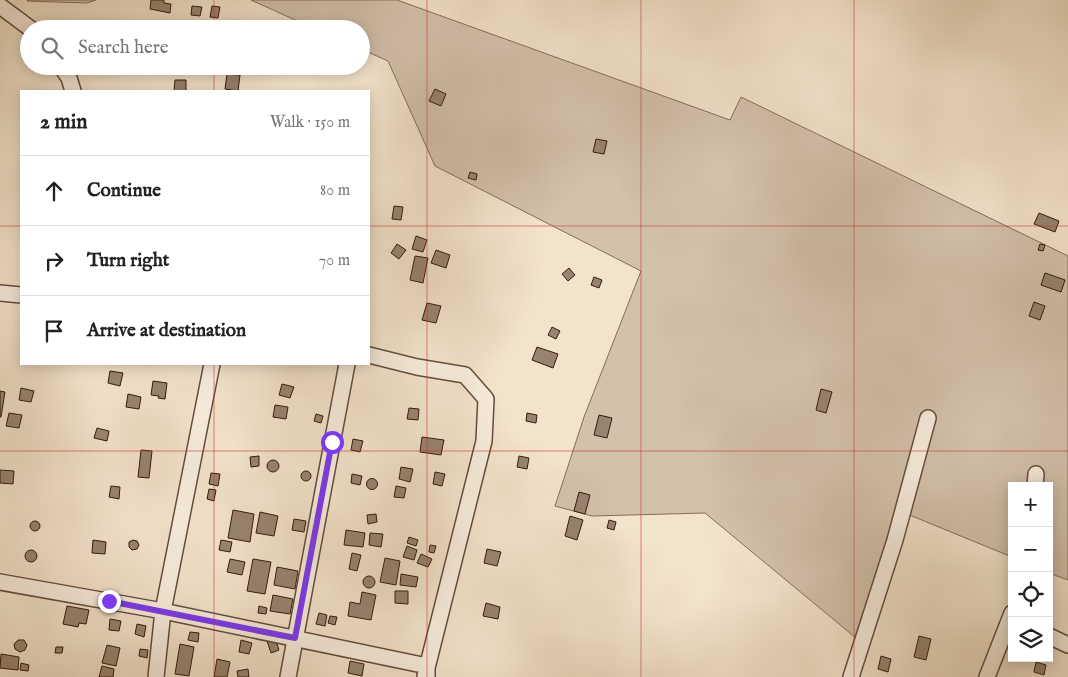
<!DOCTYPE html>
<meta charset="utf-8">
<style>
body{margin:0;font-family:"IM FELL English",serif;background:#f2f2f2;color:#222}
.controls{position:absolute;right:15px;bottom:15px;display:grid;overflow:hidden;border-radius:0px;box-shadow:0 2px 12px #0003}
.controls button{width:45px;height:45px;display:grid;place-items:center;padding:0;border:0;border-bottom:1px solid #e0e0e0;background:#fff;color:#222;font:25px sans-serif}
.stop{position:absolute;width:15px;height:15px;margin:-11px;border:4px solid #7c3aed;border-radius:50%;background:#fff}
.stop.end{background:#7c3aed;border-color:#fff;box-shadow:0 1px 5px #0008}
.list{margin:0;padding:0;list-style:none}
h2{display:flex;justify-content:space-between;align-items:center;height:65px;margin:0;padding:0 20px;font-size:21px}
h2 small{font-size:16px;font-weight:400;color:#767676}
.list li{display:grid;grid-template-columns:32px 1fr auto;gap:15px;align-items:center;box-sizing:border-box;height:70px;padding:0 20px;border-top:1px solid #e0e0e0}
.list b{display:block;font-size:19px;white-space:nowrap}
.list em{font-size:16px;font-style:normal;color:#767676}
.icon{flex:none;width:28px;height:28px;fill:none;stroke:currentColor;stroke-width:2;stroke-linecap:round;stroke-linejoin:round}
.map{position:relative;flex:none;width:1068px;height:677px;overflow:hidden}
.search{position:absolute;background:#fff;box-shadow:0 2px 12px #0003;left:20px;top:20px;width:350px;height:55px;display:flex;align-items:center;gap:12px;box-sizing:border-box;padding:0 18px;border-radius:28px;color:#767676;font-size:19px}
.panel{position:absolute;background:#fff;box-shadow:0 2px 12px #0003;left:20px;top:90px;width:350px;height:275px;border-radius:0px}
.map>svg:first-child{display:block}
.green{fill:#d2c1ab;stroke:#836e5c}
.building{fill:#978370;stroke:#341a0e}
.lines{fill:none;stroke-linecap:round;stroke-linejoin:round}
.minor-casing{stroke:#644c3d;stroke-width:18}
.minor{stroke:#f7eddd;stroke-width:15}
.route{stroke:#7c3aed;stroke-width:6}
.grid{fill:none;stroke:#d62828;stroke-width:1;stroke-opacity:0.55}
</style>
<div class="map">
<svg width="1068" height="677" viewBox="0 0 1068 677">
<rect width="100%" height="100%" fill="#f2e3cb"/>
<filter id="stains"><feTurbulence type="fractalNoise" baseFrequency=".004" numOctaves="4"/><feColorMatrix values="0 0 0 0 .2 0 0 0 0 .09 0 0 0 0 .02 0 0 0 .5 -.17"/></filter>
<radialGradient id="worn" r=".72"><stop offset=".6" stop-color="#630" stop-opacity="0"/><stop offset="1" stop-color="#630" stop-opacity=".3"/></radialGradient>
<!-- green -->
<path class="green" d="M28 0H96L87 3 27 1Z
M251 0H397L730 120 741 97 1068 256V580L1049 573V486H1012V557L907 514 856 638 705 513 592 516 555 506 584 417 641 271 435 166 388 61 361 49V29H315Z"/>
<!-- building -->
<path class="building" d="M151 0H164V3L171 4 170 13 150 9Z
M192 6 202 7 200 16 191 15Z
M212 6 220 7 218 18 210 17Z
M227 74 240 75 238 91 225 89Z
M175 80H186V91H174Z
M435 89 446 94 441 106 429 101Z
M596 139 607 141 604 154 593 152Z
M470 172 477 174 476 180 468 178Z
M394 206 403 207 401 220 392 219Z
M1039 213 1059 221 1055 232 1034 224Z
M416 236 427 240 423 252 412 249Z
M397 244 406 250 399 259 391 253Z
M1040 244 1045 245 1043 251 1038 250Z
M436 250 450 255 446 268 431 263Z
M415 256 428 258 423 283 410 280Z
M569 268 575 275 568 281 562 274Z
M1045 273 1065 280 1061 292 1041 285Z
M594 277 602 280 599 288 591 285Z
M1034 302 1045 306 1040 320 1029 316Z
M427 303 441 306 436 323 422 320Z
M552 327 560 331 556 339 548 335Z
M537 347 558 354 553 368 532 360Z
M110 371 123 373 120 386 108 383Z
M153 381 167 383 165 399 158 398 159 396 151 395Z
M282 384 294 387 290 398 279 395Z
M21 388 34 391 31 402 19 400Z
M821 389 832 392 826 413 816 410Z
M0 391 5 392 1 417H0Z
M128 394 141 397 139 409 126 407Z
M275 405 288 407 286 419 273 417Z
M409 408 419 409 418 420 407 419Z
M9 413 22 415 19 428 6 426Z
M527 413 537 415 536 423 526 421Z
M316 414 323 416 321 423 314 421Z
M599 415 612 418 607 438 594 435Z
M97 428 109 431 107 441 94 438Z
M422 437 444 440 441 455 420 452Z
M353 439 363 441 360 452 351 450Z
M141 450 152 451 149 478 138 477Z
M259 456V466L251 467 250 457Z
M519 456 529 458 527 469 517 467Z
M267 466a6 6 0 1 1 12 0a6 6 0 1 1-12 0Z
M401 467 413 469 410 482 399 479Z
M0 470 14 471 13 484 0 483Z
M301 476a5 5 0 1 1 10 0a5 5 0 1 1-10 0Z
M435 472 445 474 442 486 433 484Z
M211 473 220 474 218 486 209 484Z
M352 474 362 476 360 485 351 483Z
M366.5 484a5.5 5.5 0 1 1 11 0a5.5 5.5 0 1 1-11 0Z
M111 486 120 487 119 499 109 497Z
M396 486 406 488 404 498 394 497Z
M209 489 216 490 214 501 207 499Z
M579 492 590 495 585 514 574 511Z
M233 510 254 514 250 542 228 538Z
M260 512 278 516 274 536 256 533Z
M376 514 377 522 368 524 367 515Z
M570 516 583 520 577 540 565 536Z
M294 519 306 521 304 532 292 530Z
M609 520 616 522 614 530 607 528Z
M30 526a5 5 0 1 1 10 0a5 5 0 1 1-10 0Z
M346 530 365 533 363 547 344 545Z
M370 533 383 534 381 547 369 545Z
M409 537 418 540 416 546 407 543Z
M93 540 106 542 105 554 92 553Z
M133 540 137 541 139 545 137 549 132 550 129 547V542Z
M221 540 232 542 230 552 219 550Z
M430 545 436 546 434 553 429 552Z
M407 546 417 550 414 560 403 557Z
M487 549 501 552 497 566 484 563Z
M25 556a6 6 0 1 1 12 0a6 6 0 1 1-12 0Z
M352 553 361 555 357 571 349 569Z
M421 554 432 559 428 567 417 563Z
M385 558 400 561 396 585 380 582Z
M230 559 245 562 242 575 227 572Z
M253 559 271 562 265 594 247 591Z
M277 567 298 571 295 589 274 585Z
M401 574 418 577 416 587 400 585Z
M363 582a6 6 0 1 1 12 0a6 6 0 1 1-12 0Z
M395 591H408V604L395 603Z
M362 592 376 595 371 620 348 616 350 602 360 604Z
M273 595 293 599 290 614 270 611Z
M486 603 500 607 498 619 483 616Z
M67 606 89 610 86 624 79 623 78 627 63 624Z
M259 606 267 608 266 614 258 613Z
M319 613 327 615 325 626 316 624Z
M330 616 337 617 335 625 328 623Z
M110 619 121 621 119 631 109 630Z
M137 624 146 626 144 637 135 634Z
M190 632 199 633 198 642 188 640Z
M919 636 931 639 926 660 914 657Z
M275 638 279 650 271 653 267 641Z
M18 640H24L27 645 25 650 20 652 15 649 14 644Z
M241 640 252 643 249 654 239 652Z
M180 644 194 647 189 676 175 674Z
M107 645 120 648 116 666 102 663Z
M56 647H63L62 653H55Z
M140 649 148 650 147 658 139 656Z
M1 654 19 657 18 670 0 668Z
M881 656 891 659 888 672 878 669Z
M217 659 230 662 227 677H214Z
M350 661 364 664 362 676 348 673Z
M1036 662 1046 665 1044 675 1034 672Z
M21 663 29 665 28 671 20 670Z
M102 666 114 669 113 677H99Z
M248 669 249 677H238L237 671Z"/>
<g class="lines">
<!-- minor casing -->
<g class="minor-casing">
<path id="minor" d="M0 6 31 29
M61 66 69 78 73 91
M0 293 21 295
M369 355 417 367 465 375 486 399 484 441 425 676
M1035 486 1036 474
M0 582 163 611 427 666V677
M1049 636 1068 645
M156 677 163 611 212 364
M288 677 347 364
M851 677 895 540 928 418
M987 677 1012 613"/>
</g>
<!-- minor -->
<use href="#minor" class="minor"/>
</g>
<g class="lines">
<!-- route -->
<path class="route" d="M109 601 295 638 332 442"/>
</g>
<!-- grid -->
<path class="grid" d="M214 0V29M427 0V677M641 0V677M854 0V677M214 66V91M0 226H21M369 226H1068M214 364V677M0 451H1068"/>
<rect width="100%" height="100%" filter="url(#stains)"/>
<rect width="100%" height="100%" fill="url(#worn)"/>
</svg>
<div class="controls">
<button>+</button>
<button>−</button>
<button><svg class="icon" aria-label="locate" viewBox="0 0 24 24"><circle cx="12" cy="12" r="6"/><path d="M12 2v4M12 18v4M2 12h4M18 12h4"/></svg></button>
<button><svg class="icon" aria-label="layers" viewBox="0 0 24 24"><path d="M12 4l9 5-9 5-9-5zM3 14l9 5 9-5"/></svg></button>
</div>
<div class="stop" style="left:332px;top:442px"></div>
<div class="stop end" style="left:109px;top:601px"></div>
<div class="search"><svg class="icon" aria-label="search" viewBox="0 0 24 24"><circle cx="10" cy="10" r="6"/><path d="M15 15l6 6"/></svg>Search here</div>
<section class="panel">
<h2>2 min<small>Walk · 150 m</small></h2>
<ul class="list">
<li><svg class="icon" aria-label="ahead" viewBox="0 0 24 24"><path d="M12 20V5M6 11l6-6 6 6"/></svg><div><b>Continue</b></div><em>80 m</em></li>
<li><svg class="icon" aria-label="right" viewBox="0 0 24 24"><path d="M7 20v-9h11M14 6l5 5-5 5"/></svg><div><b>Turn right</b></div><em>70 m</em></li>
<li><svg class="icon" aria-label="arrive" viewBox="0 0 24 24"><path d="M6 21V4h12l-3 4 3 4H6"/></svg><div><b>Arrive at destination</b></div></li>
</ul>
</section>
</div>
